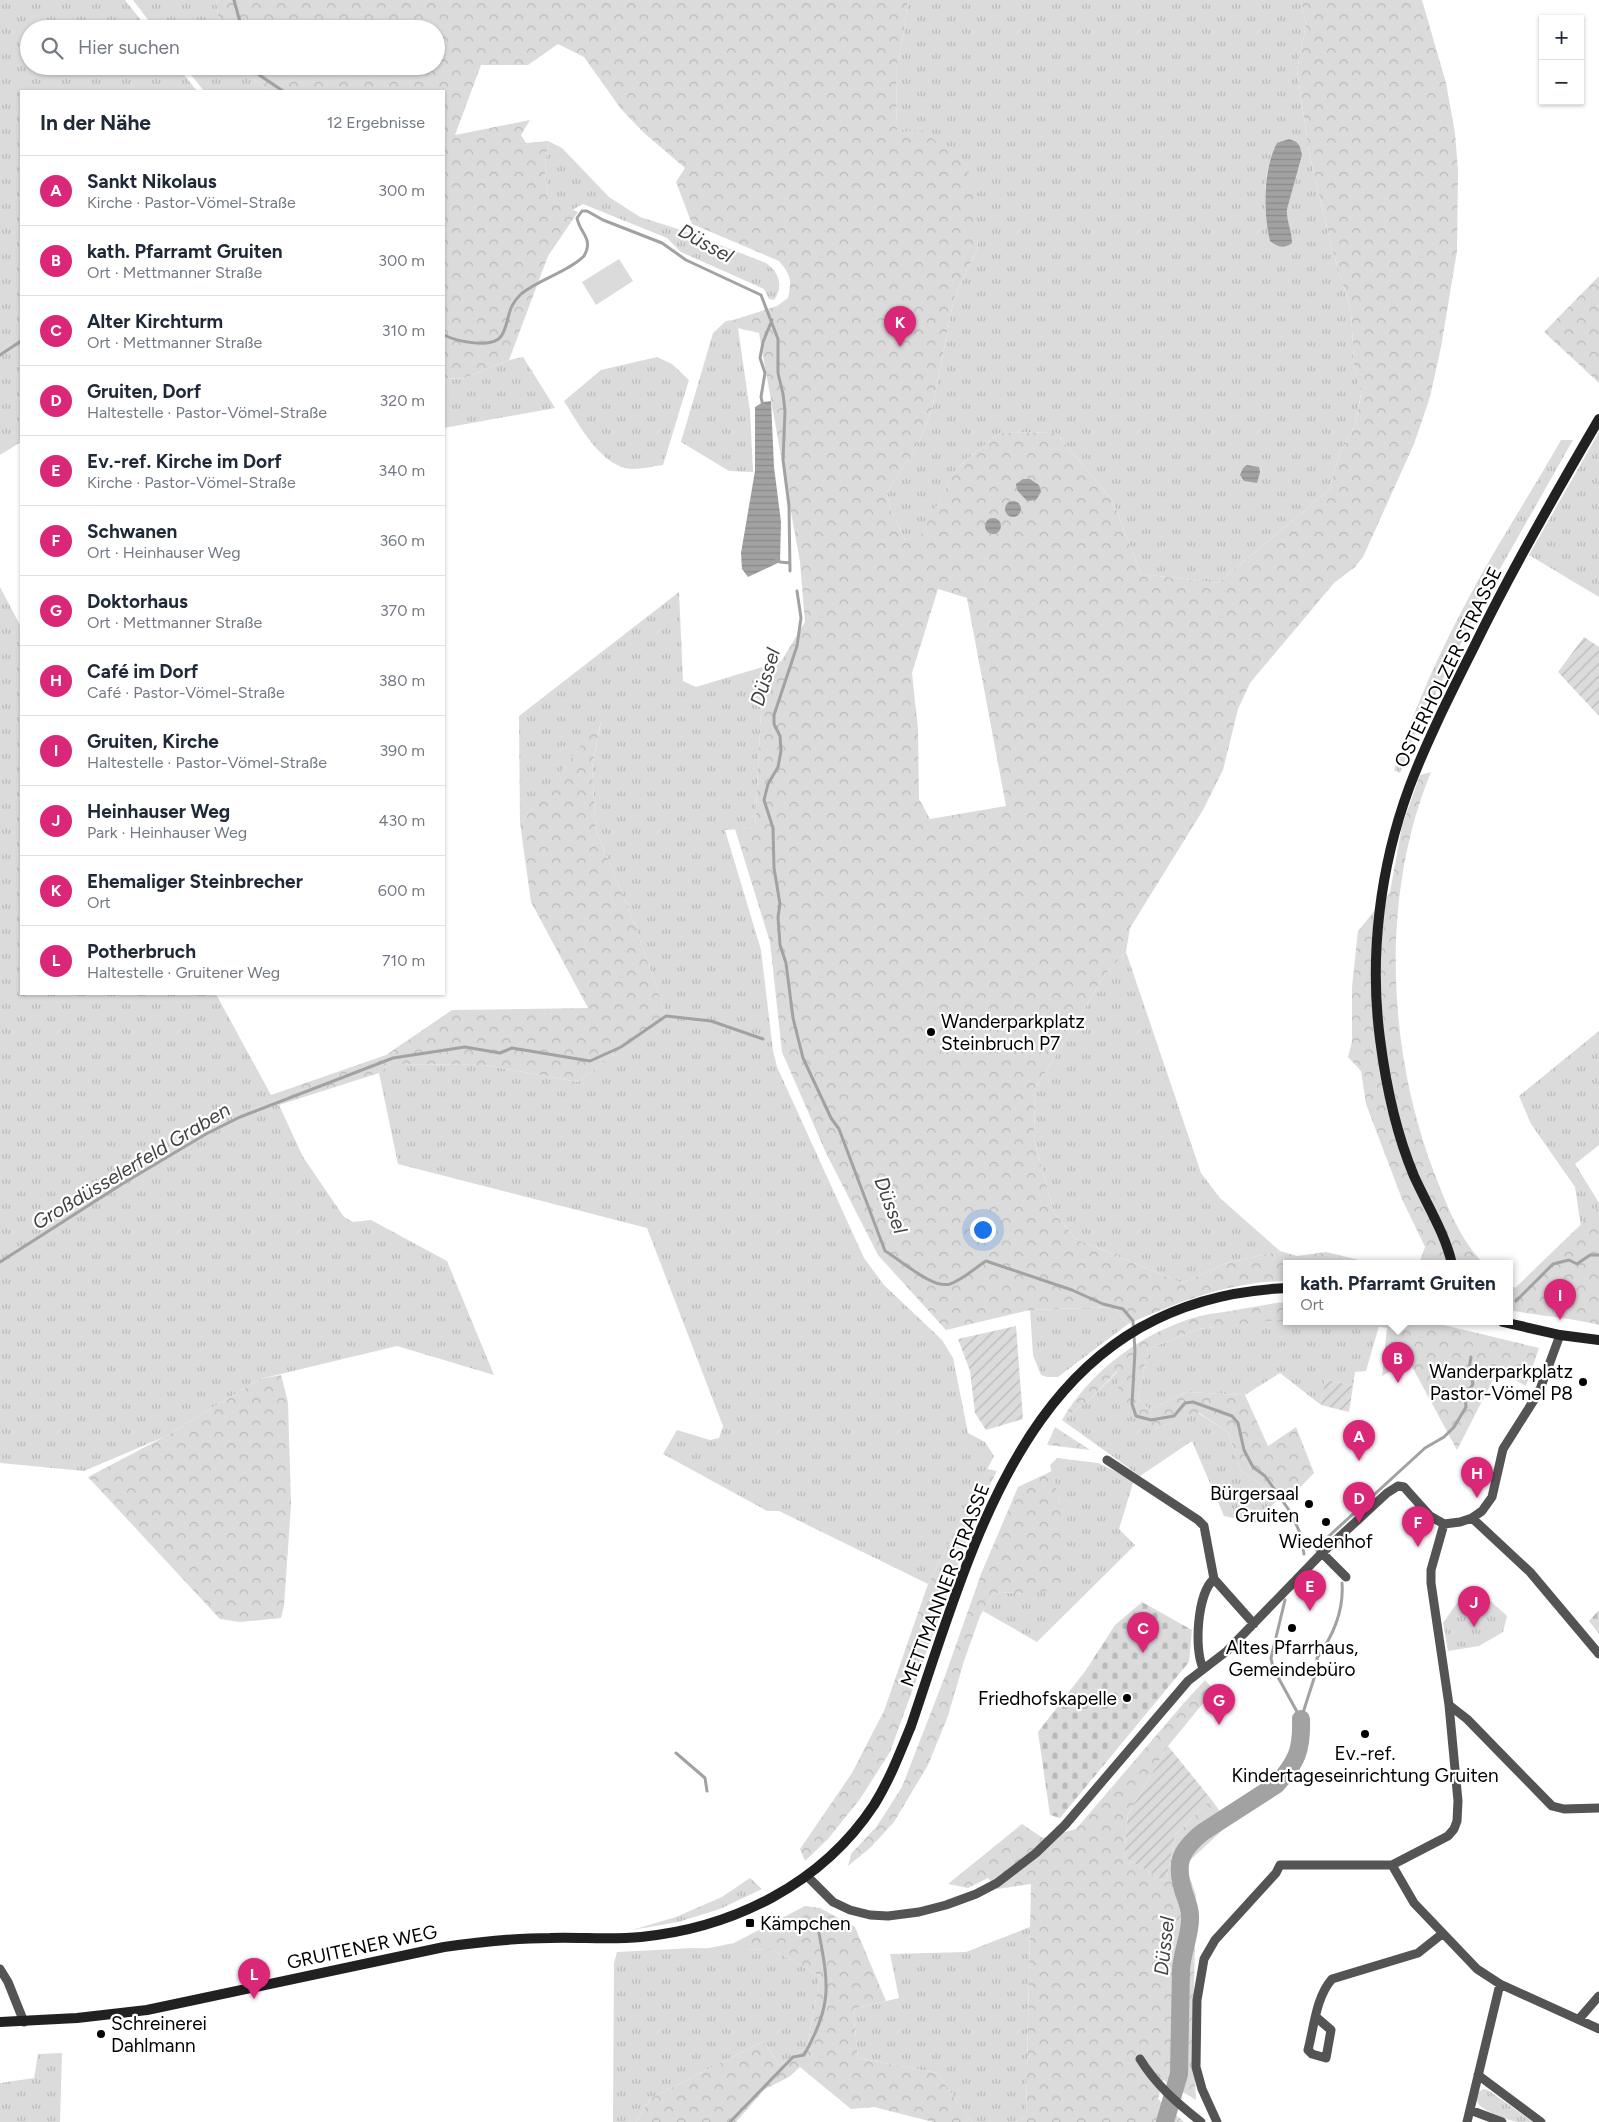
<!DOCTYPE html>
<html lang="de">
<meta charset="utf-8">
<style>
body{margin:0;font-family:Figtree,sans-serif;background:#f6f6f7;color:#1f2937}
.controls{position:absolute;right:15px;top:15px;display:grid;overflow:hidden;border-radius:0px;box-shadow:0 1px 4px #0004}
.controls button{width:45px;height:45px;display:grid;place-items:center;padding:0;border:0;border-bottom:1px solid #e0e1e3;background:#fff;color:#1f2937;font:25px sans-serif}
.you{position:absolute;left:982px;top:1229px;width:18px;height:18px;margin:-12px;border:4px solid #fff;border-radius:50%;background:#1a73e8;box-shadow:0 0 0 8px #1a73e833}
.badge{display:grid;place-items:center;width:32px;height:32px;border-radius:50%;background:#db2777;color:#fff;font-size:16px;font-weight:700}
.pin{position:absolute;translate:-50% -41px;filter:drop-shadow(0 1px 2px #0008)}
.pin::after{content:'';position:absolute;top:26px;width:18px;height:15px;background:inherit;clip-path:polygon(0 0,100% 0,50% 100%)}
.popup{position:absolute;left:1283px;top:1260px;width:230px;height:65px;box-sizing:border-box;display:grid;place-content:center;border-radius:0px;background:#fff;filter:drop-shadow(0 1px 4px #0005);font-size:16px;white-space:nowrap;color:#747a83}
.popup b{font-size:19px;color:#1f2937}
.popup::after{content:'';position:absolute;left:50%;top:100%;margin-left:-10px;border:10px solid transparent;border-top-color:#fff}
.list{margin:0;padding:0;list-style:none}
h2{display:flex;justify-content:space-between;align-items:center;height:65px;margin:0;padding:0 20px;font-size:21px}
h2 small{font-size:16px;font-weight:400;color:#747a83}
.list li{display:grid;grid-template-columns:32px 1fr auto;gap:15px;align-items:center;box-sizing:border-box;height:70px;padding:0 20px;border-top:1px solid #e0e1e3}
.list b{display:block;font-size:19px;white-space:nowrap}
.list p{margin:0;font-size:16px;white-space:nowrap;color:#747a83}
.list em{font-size:16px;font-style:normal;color:#747a83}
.icon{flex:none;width:28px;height:28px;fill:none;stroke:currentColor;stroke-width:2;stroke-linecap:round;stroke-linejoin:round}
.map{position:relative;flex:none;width:1599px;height:2122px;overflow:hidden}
.search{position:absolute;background:#fff;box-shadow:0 1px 4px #0004;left:20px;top:20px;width:425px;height:55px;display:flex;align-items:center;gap:12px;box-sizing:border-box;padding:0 18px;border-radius:28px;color:#747a83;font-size:19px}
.panel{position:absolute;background:#fff;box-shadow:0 1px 4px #0004;left:20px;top:90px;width:425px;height:905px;border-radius:0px}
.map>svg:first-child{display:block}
.grass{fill:url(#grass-tufts);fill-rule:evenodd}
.forest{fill:url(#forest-crowns);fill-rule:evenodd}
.cemetery{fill:url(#cemetery-stones)}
.garden{fill:url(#garden-furrows)}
.pitch{fill:#dbdbdb}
.water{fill:url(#water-rules)}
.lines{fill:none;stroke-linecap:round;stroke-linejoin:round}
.stream{stroke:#a2a2a2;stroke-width:3}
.river{stroke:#a2a2a2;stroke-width:18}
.minor{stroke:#545454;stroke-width:9}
.secondary{stroke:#212121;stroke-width:10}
.poi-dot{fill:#000;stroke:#fff;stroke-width:2}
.labels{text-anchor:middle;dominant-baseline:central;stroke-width:4.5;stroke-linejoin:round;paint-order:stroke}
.street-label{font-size:19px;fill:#000;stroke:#fff}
.poi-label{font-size:19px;fill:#000;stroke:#fff;text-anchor:start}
.water-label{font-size:20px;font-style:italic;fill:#434343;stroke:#fff}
</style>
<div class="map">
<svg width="1599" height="2122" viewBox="0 0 1599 2122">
<defs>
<pattern id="grass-tufts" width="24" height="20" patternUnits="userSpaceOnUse" patternTransform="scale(1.25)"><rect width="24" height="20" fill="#dbdbdb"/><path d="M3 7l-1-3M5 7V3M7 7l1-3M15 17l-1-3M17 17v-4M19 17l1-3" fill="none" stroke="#bababa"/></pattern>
<pattern id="forest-crowns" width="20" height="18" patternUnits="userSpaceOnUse" patternTransform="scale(1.25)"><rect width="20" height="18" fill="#dbdbdb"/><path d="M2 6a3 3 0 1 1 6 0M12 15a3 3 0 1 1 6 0" fill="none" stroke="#bababa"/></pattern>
<pattern id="cemetery-stones" width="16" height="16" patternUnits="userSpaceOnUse" patternTransform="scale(1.25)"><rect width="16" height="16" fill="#dbdbdb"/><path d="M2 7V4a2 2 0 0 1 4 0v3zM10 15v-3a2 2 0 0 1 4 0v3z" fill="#bababa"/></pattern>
<pattern id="garden-furrows" width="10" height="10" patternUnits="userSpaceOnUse" patternTransform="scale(1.25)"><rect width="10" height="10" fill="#dbdbdb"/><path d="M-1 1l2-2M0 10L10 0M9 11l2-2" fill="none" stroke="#bababa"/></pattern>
<pattern id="water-rules" width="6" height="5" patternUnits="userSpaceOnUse" patternTransform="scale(1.25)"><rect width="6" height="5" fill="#a2a2a2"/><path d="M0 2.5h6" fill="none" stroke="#8a8a8a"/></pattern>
</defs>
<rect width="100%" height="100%" fill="#fff"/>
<!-- grass -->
<path class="grass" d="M0 0H125L148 29H29V66H177L197 91H21V442L0 455Z
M133 0H216L220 29H155Z
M908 0H1301L1306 25 1297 70 1309 152 1331 245 1351 311 1354 365 1361 393 1356 423 1339 455 1329 490 1218 583 1141 574 1113 501 1055 432 999 433 957 468 921 536 905 540 890 508 887 493 920 440 932 409 954 298 978 247 967 166 947 151 897 133 896 69 903 38ZM1277 143 1300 164C1295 175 1286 204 1286 215 1287 224 1292 232 1292 243L1270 241C1263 212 1262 170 1277 143Z
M184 66H231L233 71 250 76 269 91H204Z
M548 141 562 148 609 197 640 217 684 231 766 263C779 272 784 286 774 300L769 299 764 289 681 252 667 238 583 204 572 210 548 199 545 167Z
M733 320 738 328 750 411 753 472 729 471 681 442 713 333 726 321Z
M523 357 555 408 444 428V378L462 379 509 360Z
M657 357 672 364 689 380 663 465C653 466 643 469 633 469 602 469 578 423 564 401L601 370Z
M1599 432V597L1529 555Z
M1561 440H1573L1484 597 1412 741 1400 773 1394 770C1414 708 1442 646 1474 588 1501 538 1533 490 1561 440Z
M0 587 21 627V994H216L271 1095 279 1105 303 1157 344 1217 353 1222 371 1220 447 1261 494 1375 397 1346 260 1379 164 1437 84 1471 0 1463Z
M679 592 683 681 696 687 782 661 762 693 755 828 725 830 761 950 773 1051 777 1067 864 1258 884 1285 942 1340 953 1358 968 1433 985 1442 994 1456 928 1584 779 1511H767L663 1454 677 1430 710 1440 719 1438 723 1426 647 1228 398 1164 379 1073 391 1064 484 1065 578 1082 666 1014 628 907 596 831 592 768 601 721 520 823 519 716Z
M1126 952 1201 1173 1220 1198 1280 1251 1224 1264 1182 1283 1076 1239 1054 1213 1034 1139 1035 1089 1106 973Z
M1599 1031V1145L1575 1164 1599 1203V1207L1581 1227 1575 1187 1531 1124 1519 1096Z
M1114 1307 1128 1324 1058 1377H1047L1041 1375 1033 1355 1030 1310Z
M1278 1319H1287V1322H1352L1379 1326 1366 1371 1355 1372 1353 1386 1325 1379 1321 1405 1280 1373 1245 1395 1187 1392 1150 1410 1138 1399 1148 1349 1199 1329Z
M1118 1371 1152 1430 1198 1413 1228 1432 1241 1471 1280 1497 1256 1523 1224 1516 1192 1441 1140 1476 1062 1420 1088 1401Z
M1057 1458 1098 1463 1134 1480 1119 1529 1135 1545 1037 1642 983 1611 993 1594 1001 1592 1027 1594 1060 1505 1050 1465Z
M1462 1596H1485L1507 1616 1503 1632 1479 1646 1448 1651 1443 1623Z
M750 1878 762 1889 720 1909 678 1922 632 1930 676 1917 722 1897Z
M1030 1927 1026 2116 1016 2122H972L937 2073 858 2058 853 2009 899 1998 890 1954 966 1952Z
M693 1948 773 1950 820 1976 807 2048 779 2065 764 2041 651 2098 636 2122H613L614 1963 617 1952Z
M62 2053 60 2122H0V2083L34 2078 38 2054Z
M1483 2089 1488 2090 1533 2122C1528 2122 1522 2122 1517 2122 1506 2120 1458 2104 1483 2089Z"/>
<!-- forest -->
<path class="forest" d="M216 0H908L903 38 896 69 897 132 922 130 967 166 974 192 978 247 954 298 932 409 920 440 887 493 890 508 905 540 921 535 957 468 999 433 1055 432 1113 501 1141 574 1218 583 1329 490 1339 455 1356 423 1361 394 1354 365 1351 311 1331 245 1309 152 1297 70 1306 25 1301 0H1422L1446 83 1455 133 1458 171 1457 251 1441 347 1430 397 1414 444 1363 557 1355 567 1334 583 1250 683 1238 709 1223 770 1203 810 1130 928 1126 952 1106 973 1035 1089 1034 1139 1054 1213 1076 1239 1182 1283 1224 1264 1280 1251 1297 1256 1326 1252 1375 1264H1287V1281C1231 1281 1178 1302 1128 1324L1114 1307 1030 1310 946 1330 878 1255 826 1153 782 1052 770 942 735 829 755 828 762 693 805 622 800 562 759 333 738 328 733 320 777 306 788 298C792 280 791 275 779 261L692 224 676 182 685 168 644 133 621 109 584 57 558 44 528 65H481L455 135 530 120 521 135 526 143 548 141 545 167 548 199 578 212 548 256 509 360 462 379 444 378V91H269L250 76 233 71 231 66H436V29H220ZM938 589 967 598 1006 806 930 819 919 799 918 729 912 673Z
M1599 276V383L1544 332Z
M601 720 592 768 596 831 628 907 666 1014 578 1082 484 1065 391 1064 379 1073 279 1105 271 1095 386 1055 452 1010 588 1008 531 902 520 823Z
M1431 772C1380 896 1387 1051 1435 1175 1447 1206 1461 1241 1484 1264H1419L1425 1247 1402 1199 1366 1104 1361 1071 1348 1057 1352 1041V987L1358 931 1390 892 1402 826 1420 775Z
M1599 1207V1325C1569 1317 1539 1316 1509 1310V1284L1515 1288Z
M1287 1302V1319L1199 1329 1148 1349 1138 1399 1150 1410 1187 1392 1245 1395 1268 1446 1296 1427 1314 1473 1289 1499 1280 1497 1241 1471 1228 1432 1199 1413 1152 1430 1120 1409 1117 1371 1088 1401 1062 1420C1091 1370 1144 1331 1200 1316 1213 1313 1228 1312 1241 1309 1256 1307 1271 1303 1287 1302Z
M1352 1322H1431L1539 1348 1526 1386 1498 1370 1457 1450 1409 1361 1382 1376 1387 1328Z
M281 1375 288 1402 291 1505 284 1606 281 1618 240 1622 220 1619 88 1477 164 1437 260 1379Z
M1055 1427 1090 1450 1047 1445Z
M987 1469 997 1471 981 1502 890 1752 860 1799 828 1839 805 1861 800 1849 852 1773 871 1736 884 1711 928 1584Z
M1052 1471 1060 1505 1061 1575 1059 1589 1027 1594 1001 1592 993 1594 980 1616 964 1661 948 1716 928 1765 894 1822 870 1848 848 1866 851 1854 877 1826 902 1787 945 1676 981 1574 1018 1487Z
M1205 1680 1214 1690 1168 1746 1128 1814 1124 1857 1166 1882 1175 1835 1211 1799 1229 1824 1185 1865 1196 1895 1193 2033 1196 2100 1163 2080 1158 2099 1184 2122H1016L1026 2116 1031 1884 997 1889 988 1878 968 1888 948 1884 1022 1824 1043 1838 1076 1829 1183 1704Z
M805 1906 820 1908 855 1927 886 2001 853 2009 858 2058 937 2073 972 2122H933L874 2107 851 2109 800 2067 789 2077 765 2089 736 2122H636L651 2098 764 2041 779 2065 807 2048 820 1976 773 1950 704 1949 734 1943Z"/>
<!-- cemetery -->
<path class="cemetery" d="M1142 1602 1192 1630 1189 1662 1060 1818 1050 1815 1038 1732 1086 1670 1115 1625Z
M1599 1610V1634L1589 1621Z"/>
<!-- garden -->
<path class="garden" d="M1584 637 1599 647V716L1558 672Z
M1016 1326 1023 1419 986 1430 975 1413 970 1371 958 1339Z
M1325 1379 1353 1386 1349 1412 1321 1405Z
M1168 1746 1211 1799 1175 1835 1166 1882 1124 1857 1128 1814Z"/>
<!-- pitch -->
<path class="pitch" d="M619 259 633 281 596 305 582 282Z"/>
<!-- water -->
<path class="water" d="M1289 139C1299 142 1300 145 1302 155L1287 209C1286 221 1292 230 1292 243 1284 249 1277 247 1270 241 1263 214 1263 168 1277 143Z
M771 401 774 467 781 522 780 562 748 577 742 569 741 553 755 471V407L763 402Z
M1247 465 1259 467 1260 472 1257 483 1244 481 1240 475 1243 468Z
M1023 479H1030L1039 485 1041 492 1036 500 1027 501 1017 490 1016 484Z
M1005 509a8 8 0 1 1 16 0a8 8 0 1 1-16 0Z
M985 526a8 8 0 1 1 16 0a8 8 0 1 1-16 0Z"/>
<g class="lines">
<!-- stream -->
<path class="stream" d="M234 0 240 22V29
M246 66 283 91
M444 335C456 341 493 350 502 335 510 321 506 308 521 294 539 279 568 272 584 256 594 238 580 234 577 218L582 211H587L603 220 662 243 686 260 761 295 778 339V373L783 394 785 411 783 460 789 506 790 571
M0 355 21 341
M763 406 761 397 765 373 760 358 763 342 772 320
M776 559 780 562 790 563
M797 591 801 618 797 646 774 715V724L780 736 781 751 778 767 768 784 764 800 773 828 774 868 780 904 778 917 780 945 786 963 793 1018 803 1058 831 1118 839 1129 885 1251C901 1260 932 1289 950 1284 962 1280 975 1268 986 1261L1072 1290 1103 1304 1123 1309 1133 1321 1135 1351 1132 1404 1136 1416 1151 1420 1174 1416 1185 1403 1193 1402 1232 1416 1238 1423 1244 1450 1253 1467 1265 1476 1291 1513 1300 1533 1304 1554
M0 1262 122 1184 206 1134 240 1117 393 1058 465 1047 500 1053 512 1048 590 1061 621 1047 666 1016 711 1021 763 1039
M1516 1301 1553 1264 1569 1260 1577 1264 1590 1255H1599
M1317 1551V1547L1425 1448 1444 1437 1454 1427 1466 1407 1465 1397 1473 1384 1469 1369 1471 1357
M1285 1600 1271 1658 1273 1668 1301 1719
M1301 1719 1318 1666 1317 1658C1333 1636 1344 1610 1342 1583
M676 1753 705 1778 707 1791
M730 2122 793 2057 804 2055C832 2006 829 1986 819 1933"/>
<!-- river -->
<path class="river" d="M1165 2122 1179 2074 1181 1970C1182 1951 1191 1934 1190 1916 1190 1908 1187 1901 1184 1893 1175 1864 1179 1851 1203 1832L1276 1785C1297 1762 1302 1750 1301 1719"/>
<!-- minor -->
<path class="minor" d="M1107 1460 1198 1520 1204 1526 1214 1579
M1472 1518 1530 1572 1599 1654
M1322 1553 1346 1577
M1214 1579 1254 1624
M1203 1668C1194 1650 1197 1593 1214 1579
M1449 1705 1467 1719 1552 1806 1564 1809 1599 1808
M1392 1865 1414 1903 1477 1969 1500 1984 1599 2029
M807 1876 833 1902 850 1910 870 1915 888 1916 919 1912 946 1905 976 1894 997 1883 1036 1853 1065 1825 1188 1681 1227 1651 1322 1553 1387 1493 1398 1486 1404 1487 1430 1516 1444 1524 1460 1522 1472 1518 1482 1511 1492 1497 1503 1449 1539 1392 1560 1335
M0 1969 8 1982 24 2022
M1316 2017 1331 2030 1326 2058 1312 2054 1308 2050C1314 2027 1316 1997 1332 1979L1418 1953 1442 1934
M1579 2019 1599 1996
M1140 2059C1156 2085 1177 2103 1201 2122
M1478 2075 1541 2122
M1470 2110 1502 2122
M1217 2122 1202 2089 1196 2067 1197 2000 1204 1959 1215 1940 1276 1873 1280 1865H1392L1448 1836 1454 1829 1457 1821 1458 1801 1449 1705 1431 1583V1570L1444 1524
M1467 2122 1500 1984"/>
<!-- secondary -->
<path class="secondary" d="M1452 1264C1445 1233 1427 1205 1414 1176 1396 1133 1386 1086 1380 1039 1369 956 1380 867 1409 788 1427 740 1451 693 1474 647 1512 569 1555 494 1599 419
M1503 1322 1560 1335 1599 1340
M0 2022 77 2018 147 2010 444 1947C479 1942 514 1938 550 1938 580 1937 611 1940 641 1937 733 1928 822 1884 874 1805 889 1781 900 1753 911 1726 978 1528 1034 1299 1287 1288"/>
</g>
<!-- markers -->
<g class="poi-dot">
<circle cx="931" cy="1032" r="5"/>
<circle cx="1583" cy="1382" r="5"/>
<circle cx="1309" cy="1504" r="5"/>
<circle cx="1326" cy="1522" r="5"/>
<circle cx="1292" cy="1628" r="5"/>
<circle cx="1127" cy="1698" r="5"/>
<circle cx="1365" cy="1734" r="5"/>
<rect x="745" y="1918" width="10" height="10" rx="2.5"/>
<circle cx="101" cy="2034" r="5"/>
</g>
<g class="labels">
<!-- street labels -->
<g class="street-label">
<text transform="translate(1448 667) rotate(-64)">OSTERHOLZER STRASSE</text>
<text transform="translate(945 1585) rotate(-69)">METTMANNER STRASSE</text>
<text transform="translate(362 1947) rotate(-12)">GRUITENER WEG</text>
</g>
<!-- poi labels -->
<g class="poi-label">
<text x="941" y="1021">Wanderparkplatz<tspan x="941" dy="22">Steinbruch P7</tspan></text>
<text x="1573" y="1371" text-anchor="end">Wanderparkplatz<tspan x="1573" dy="22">Pastor-Vömel P8</tspan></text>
<text x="1299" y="1493" text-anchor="end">Bürgersaal<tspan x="1299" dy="22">Gruiten</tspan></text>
<text x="1326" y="1541" text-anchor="middle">Wiedenhof</text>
<text x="1292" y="1647" text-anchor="middle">Altes Pfarrhaus,<tspan x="1292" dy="22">Gemeindebüro</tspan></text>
<text x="1117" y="1698" text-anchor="end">Friedhofskapelle</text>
<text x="1365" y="1753" text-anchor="middle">Ev.-ref.<tspan x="1365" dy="22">Kindertageseinrichtung Gruiten</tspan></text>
<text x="760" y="1923">Kämpchen</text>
<text x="111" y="2023">Schreinerei<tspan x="111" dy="22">Dahlmann</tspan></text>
</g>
<!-- water labels -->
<g class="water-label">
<text transform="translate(706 243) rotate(29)">Düssel</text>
<text transform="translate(765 677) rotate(-73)">Düssel</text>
<text transform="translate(131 1166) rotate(-31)">Großdüsselerfeld Graben</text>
<text transform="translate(891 1205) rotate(69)">Düssel</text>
<text transform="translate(1164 1946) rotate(-84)">Düssel</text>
</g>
</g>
</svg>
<div class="controls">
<button>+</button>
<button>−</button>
</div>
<div class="you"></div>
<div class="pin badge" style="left:1359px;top:1461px">A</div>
<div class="pin badge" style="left:1398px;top:1383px">B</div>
<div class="popup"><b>kath. Pfarramt Gruiten</b>Ort</div>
<div class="pin badge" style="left:1143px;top:1653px">C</div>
<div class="pin badge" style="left:1359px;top:1523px">D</div>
<div class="pin badge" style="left:1310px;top:1611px">E</div>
<div class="pin badge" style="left:1418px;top:1547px">F</div>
<div class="pin badge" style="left:1219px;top:1725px">G</div>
<div class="pin badge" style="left:1477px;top:1498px">H</div>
<div class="pin badge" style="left:1560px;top:1320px">I</div>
<div class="pin badge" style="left:1474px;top:1627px">J</div>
<div class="pin badge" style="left:900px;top:347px">K</div>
<div class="pin badge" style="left:254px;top:1999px">L</div>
<div class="search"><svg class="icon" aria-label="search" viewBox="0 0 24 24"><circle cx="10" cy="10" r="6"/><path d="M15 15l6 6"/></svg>Hier suchen</div>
<section class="panel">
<h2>In der Nähe<small>12 Ergebnisse</small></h2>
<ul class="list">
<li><span class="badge">A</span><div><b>Sankt Nikolaus</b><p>Kirche · Pastor-Vömel-Straße</p></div><em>300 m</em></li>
<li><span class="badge">B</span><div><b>kath. Pfarramt Gruiten</b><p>Ort · Mettmanner Straße</p></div><em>300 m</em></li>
<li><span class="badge">C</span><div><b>Alter Kirchturm</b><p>Ort · Mettmanner Straße</p></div><em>310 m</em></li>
<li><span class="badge">D</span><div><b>Gruiten, Dorf</b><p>Haltestelle · Pastor-Vömel-Straße</p></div><em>320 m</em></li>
<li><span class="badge">E</span><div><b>Ev.-ref. Kirche im Dorf</b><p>Kirche · Pastor-Vömel-Straße</p></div><em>340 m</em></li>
<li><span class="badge">F</span><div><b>Schwanen</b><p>Ort · Heinhauser Weg</p></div><em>360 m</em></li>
<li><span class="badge">G</span><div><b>Doktorhaus</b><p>Ort · Mettmanner Straße</p></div><em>370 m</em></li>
<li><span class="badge">H</span><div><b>Café im Dorf</b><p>Café · Pastor-Vömel-Straße</p></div><em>380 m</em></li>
<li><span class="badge">I</span><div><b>Gruiten, Kirche</b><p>Haltestelle · Pastor-Vömel-Straße</p></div><em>390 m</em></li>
<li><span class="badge">J</span><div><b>Heinhauser Weg</b><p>Park · Heinhauser Weg</p></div><em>430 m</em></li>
<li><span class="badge">K</span><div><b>Ehemaliger Steinbrecher</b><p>Ort</p></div><em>600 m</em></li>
<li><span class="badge">L</span><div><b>Potherbruch</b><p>Haltestelle · Gruitener Weg</p></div><em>710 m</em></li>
</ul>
</section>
</div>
